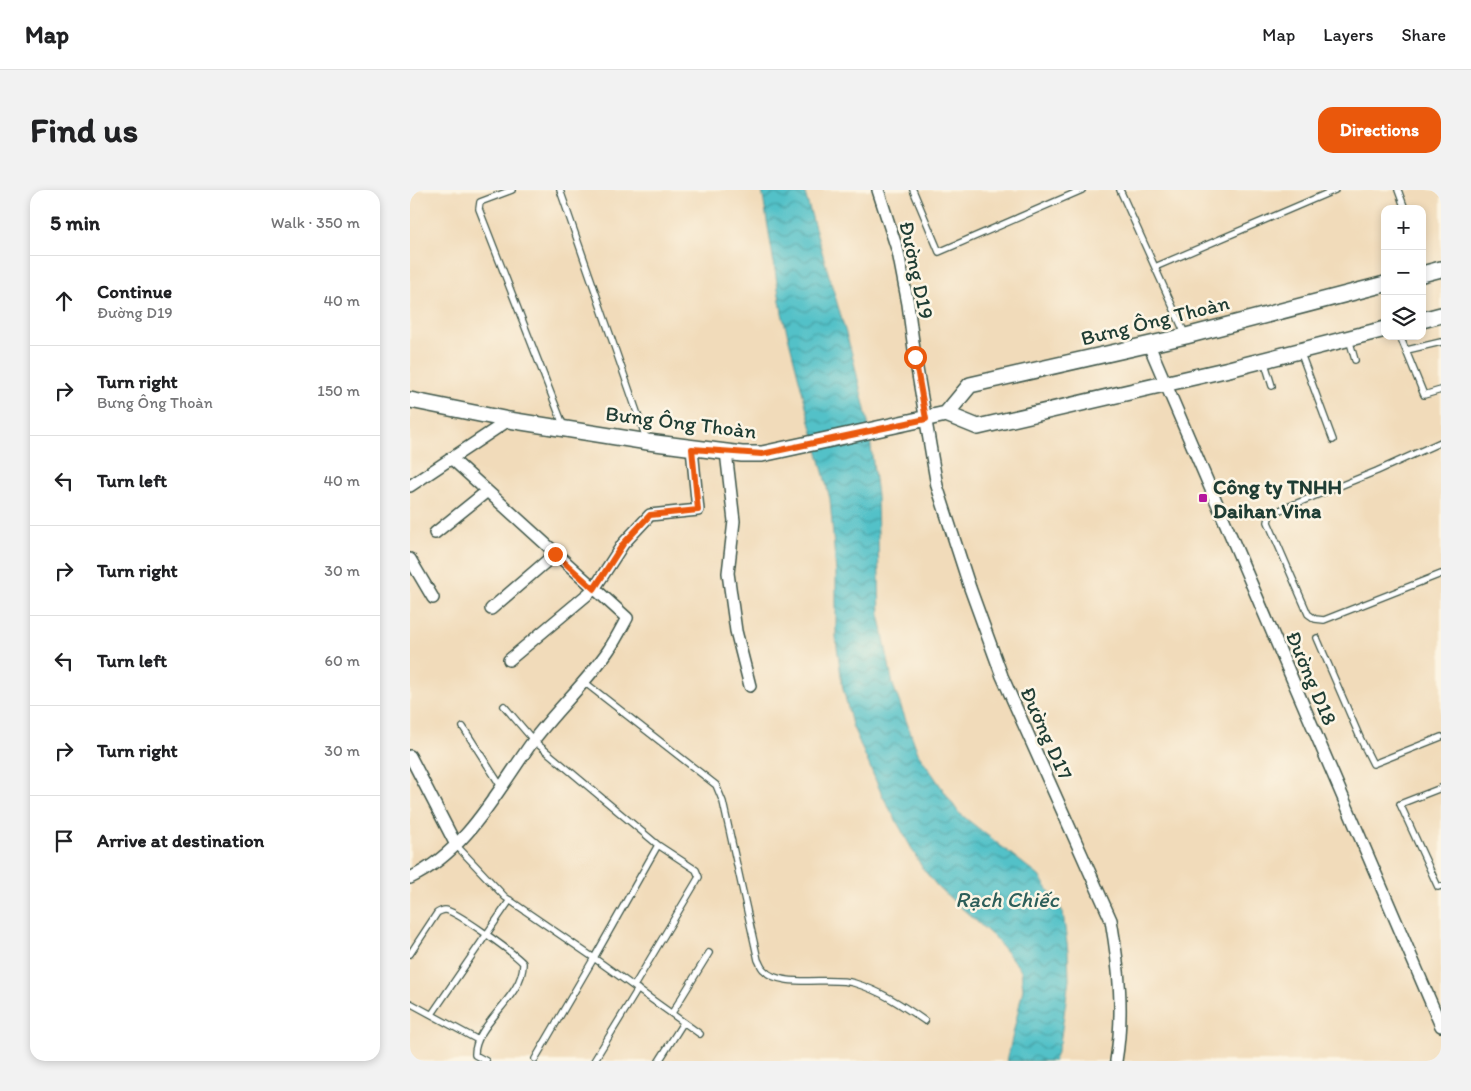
<!DOCTYPE html>
<meta charset="utf-8">
<style>
body{margin:0;font-family:Itim,sans-serif;background:#f2f2f2;color:#202124}
.controls{position:absolute;right:15px;top:15px;display:grid;overflow:hidden;border-radius:10px;box-shadow:0 2px 8px #0003}
.controls button{width:45px;height:45px;display:grid;place-items:center;padding:0;border:0;border-bottom:1px solid #e0e0e0;background:#fff;color:#202124;font:25px sans-serif}
.stop{position:absolute;width:15px;height:15px;margin:-11px;border:4px solid #ea580c;border-radius:50%;background:#fff}
.stop.end{background:#ea580c;border-color:#fff;box-shadow:0 1px 5px #0008}
.list{margin:0;padding:0;list-style:none}
h2{display:flex;justify-content:space-between;align-items:center;height:65px;margin:0;padding:0 20px;font-size:21px}
h2 small{font-size:16px;font-weight:400;color:#757577}
.list li{display:grid;grid-template-columns:32px 1fr auto;gap:15px;align-items:center;box-sizing:border-box;height:90px;padding:0 20px;border-top:1px solid #e0e0e0}
.list b{display:block;font-size:19px;white-space:nowrap}
.list p{margin:0;font-size:16px;white-space:nowrap;color:#757577}
.list em{font-size:16px;font-style:normal;color:#757577}
.icon{flex:none;width:28px;height:28px;fill:none;stroke:currentColor;stroke-width:2;stroke-linecap:round;stroke-linejoin:round}
.map{position:relative;flex:none;width:1031px;height:871px;overflow:hidden;border-radius:15px}
header{display:flex;align-items:center;gap:30px;box-sizing:border-box;height:70px;padding:0 25px;background:#fff;border-bottom:1px solid #e0e0e0}
header strong{font-size:24px}
nav{display:flex;gap:28px;margin-inline-start:auto;font-size:18px}
.intro{display:flex;align-items:center;justify-content:space-between;box-sizing:border-box;height:120px;padding:0 30px}
h1{margin:0;font-size:35px}
.button{padding:12px 22px;border-radius:15px;background:#ea580c;color:#fff;font-size:18px;font-weight:700}
main{display:flex;gap:30px;padding:0 30px}
aside{flex:1;background:#fff;border-radius:15px;box-shadow:0 2px 8px #0003}
.map>svg:first-child{display:block}
.water{fill:url(#water-waves);stroke:#397f7e}
.lines{fill:none;stroke-linecap:round;stroke-linejoin:round}
.service-casing{stroke:#3e5548;stroke-width:8}
.minor-casing{stroke:#3e5548;stroke-width:14}
.tertiary-casing{stroke:#3e5548;stroke-width:18}
.service{stroke:#fff;stroke-width:5.5}
.minor{stroke:#fff;stroke-width:11}
.tertiary{stroke:#fff;stroke-width:15}
.route{stroke:#ea580c;stroke-width:6}
.poi-dot{fill:#b5179e;stroke:#fcf5e5;stroke-width:2}
.labels{text-anchor:middle;dominant-baseline:central;stroke-width:5;stroke-linejoin:round;paint-order:stroke}
.street-label{font-size:21px;fill:#1f3d34;stroke:#fcf5e5}
.poi-label{font-size:21px;font-weight:bold;fill:#1f3d34;stroke:#fcf5e5;text-anchor:start}
.water-label{font-size:22px;font-style:italic;fill:#2c5e59;stroke:#fcf5e5}
</style>
<header>
<strong>Map</strong>
<nav><a>Map</a><a>Layers</a><a>Share</a></nav>
</header>
<div class="intro"><h1>Find us</h1><a class="button">Directions</a></div>
<main>
<aside>
<h2>5 min<small>Walk · 350 m</small></h2>
<ul class="list">
<li><svg class="icon" aria-label="ahead" viewBox="0 0 24 24"><path d="M12 20V5M6 11l6-6 6 6"/></svg><div><b>Continue</b><p>Đường D19</p></div><em>40 m</em></li>
<li><svg class="icon" aria-label="right" viewBox="0 0 24 24"><path d="M7 20v-9h11M14 6l5 5-5 5"/></svg><div><b>Turn right</b><p>Bưng Ông Thoàn</p></div><em>150 m</em></li>
<li><svg class="icon" aria-label="left" viewBox="0 0 24 24"><path d="M17 20v-9H6M10 6l-5 5 5 5"/></svg><div><b>Turn left</b></div><em>40 m</em></li>
<li><svg class="icon" aria-label="right" viewBox="0 0 24 24"><path d="M7 20v-9h11M14 6l5 5-5 5"/></svg><div><b>Turn right</b></div><em>30 m</em></li>
<li><svg class="icon" aria-label="left" viewBox="0 0 24 24"><path d="M17 20v-9H6M10 6l-5 5 5 5"/></svg><div><b>Turn left</b></div><em>60 m</em></li>
<li><svg class="icon" aria-label="right" viewBox="0 0 24 24"><path d="M7 20v-9h11M14 6l5 5-5 5"/></svg><div><b>Turn right</b></div><em>30 m</em></li>
<li><svg class="icon" aria-label="arrive" viewBox="0 0 24 24"><path d="M6 21V4h12l-3 4 3 4H6"/></svg><div><b>Arrive at destination</b></div></li>
</ul>
</aside>
<div class="map">
<svg width="1031" height="871" viewBox="0 0 1031 871">
<defs>
<pattern id="water-waves" width="16" height="10" patternUnits="userSpaceOnUse" patternTransform="scale(1.25)"><rect width="16" height="10" fill="#53c1c8"/><path d="M0 5q4-4 8 0t8 0" fill="none" stroke="#449ea3"/></pattern>
</defs>
<rect width="100%" height="100%" fill="#fcf5e5"/>
<filter id="ink" filterUnits="userSpaceOnUse"><feTurbulence type="fractalNoise" baseFrequency=".02" numOctaves="2"/><feDisplacementMap in="SourceGraphic" scale="10" xChannelSelector="R" yChannelSelector="G"/><feConvolveMatrix kernelMatrix="1 2 1 2 8 2 1 2 1" color-interpolation-filters="sRGB"/></filter>
<filter id="wash" filterUnits="userSpaceOnUse"><feTurbulence type="fractalNoise" baseFrequency=".0096" numOctaves="4" result="noise"/><feDisplacementMap in="SourceGraphic" scale="20" xChannelSelector="R" yChannelSelector="G"/><feGaussianBlur stdDeviation="1.12" result="paint"/><feColorMatrix in="noise" values="0 0 0 0 0 0 0 0 0 0 0 0 0 0 0 0 0 1.4 0 .05"/><feComposite in="paint" operator="in"/></filter>
<g filter="url(#wash)">
<rect width="100%" height="100%" fill="#f1dbba"/>
<!-- water -->
<path class="water" d="M352 0H394L442 164 458 232 467 306 470 428 483 495 508 563 549 623 629 686 653 722 658 762 659 789 650 853 644 871H597L613 799 611 780 584 747 528 697 513 679 472 605 442 535 432 494 426 449V383L420 309 372 123Z"/>
</g>
<g filter="url(#ink)">
<g class="lines">
<!-- service casing -->
<g class="service-casing">
<path id="service" d="M102 0 70 12 69 19 154 237
M150 0 237 251
M503 0 529 62 672 0
M710 0 776 146
M988 0 995 19
M745 77 925 0
M990 146 1014 205 1031 200
M939 149 945 170
M997 160 1031 152
M890 161 923 250
M854 170 862 196
M1031 252 967 281 860 324 858 332 898 424 905 429 914 430 1031 384
M907 448 951 550 963 574 1031 547
M173 491 306 595 313 612 348 770C350 773 351 778 354 780 370 799 421 786 444 793 471 801 492 815 515 831
M94 516 124 551 248 655 184 768 290 844
M53 537 92 598
M1031 598 990 614 1028 697 1031 696
M46 655 95 707 184 768 125 869
M0 764 27 723C28 722 33 720 35 720 45 720 105 764 113 773 114 807 64 834 65 865L76 871
M224 796 289 687 286 680 248 655
M0 813 68 850
M262 823 299 763
M22 824 100 710
M184 871 228 799
M249 871 273 833"/>
</g>
<!-- minor casing -->
<g class="minor-casing">
<path id="minor" d="M468 0 488 62 498 114 505 167 527 296 560 398 592 486 701 730C709 777 714 823 706 871
M739 155 1031 836
M316 262 324 331 318 383 326 441 340 496
M0 296 99 230
M25 343 76 302
M0 369 23 408
M81 419 145 364
M99 470 184 399 213 354 240 325 288 320 282 259
M0 566 46 655
M0 688C57 661 87 601 123 551 146 520 176 493 198 461 205 451 211 439 217 428L41 268"/>
</g>
<!-- tertiary casing -->
<g class="tertiary-casing">
<path id="tertiary" d="M1012 84 1031 79
M1012 130 1031 125
M0 210 99 230 238 252 332 264H352L536 224 560 195 776 146 975 94
M536 224 568 237 819 179 975 139"/>
</g>
<!-- service -->
<use href="#service" class="service"/>
<!-- minor -->
<use href="#minor" class="minor"/>
<!-- tertiary -->
<use href="#tertiary" class="tertiary"/>
</g>
</g>
<g class="lines" filter="url(#ink)">
<!-- route -->
<path class="route" d="M145 364 184 399 213 354 240 325 288 320 282 259 352 264 516 229 505 167"/>
</g>
<!-- markers -->
<rect class="poi-dot" x="788" y="303" width="10" height="10" rx="2.5"/>
<g class="labels">
<!-- street labels -->
<g class="street-label">
<text transform="translate(507 80) rotate(78)">Đường D19</text>
<text transform="translate(745 130) rotate(-14)">Bưng Ông Thoàn</text>
<text transform="translate(271 232) rotate(7)">Bưng Ông Thoàn</text>
<text transform="translate(902 488) rotate(67)">Đường D18</text>
<text transform="translate(637 543) rotate(66)">Đường D17</text>
</g>
<!-- poi labels -->
<g class="poi-label">
<text x="803" y="296">Công ty TNHH<tspan x="803" dy="24">Daihan Vina</tspan></text>
</g>
<!-- water labels -->
<g class="water-label">
<text x="597" y="709">Rạch Chiếc</text>
</g>
</g>
</svg>
<div class="controls">
<button>+</button>
<button>−</button>
<button><svg class="icon" aria-label="layers" viewBox="0 0 24 24"><path d="M12 4l9 5-9 5-9-5zM3 14l9 5 9-5"/></svg></button>
</div>
<div class="stop" style="left:505px;top:167px"></div>
<div class="stop end" style="left:145px;top:364px"></div>
</div>
</main>
